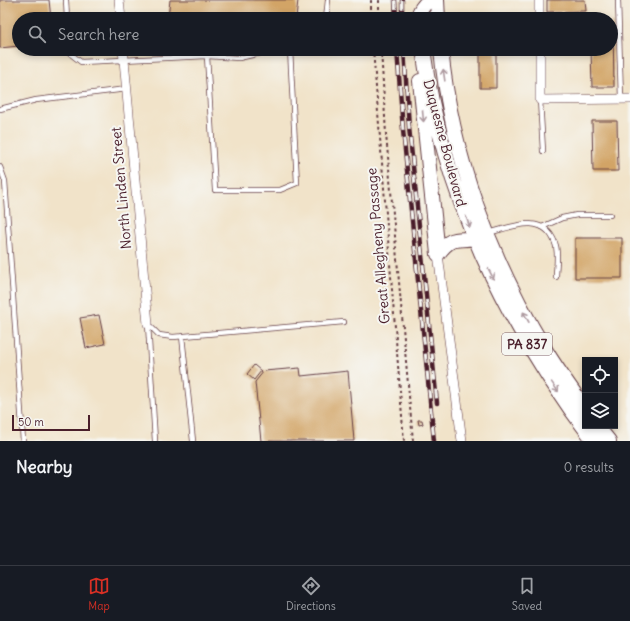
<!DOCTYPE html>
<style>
body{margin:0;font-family:Delius,sans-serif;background:#242831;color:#f1f3f6}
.controls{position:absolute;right:12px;bottom:12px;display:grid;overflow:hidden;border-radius:0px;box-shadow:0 2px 6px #0003}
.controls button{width:36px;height:36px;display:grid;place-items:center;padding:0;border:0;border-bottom:1px solid #363941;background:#171b24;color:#f1f3f6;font:20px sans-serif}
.scale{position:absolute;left:12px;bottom:10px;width:78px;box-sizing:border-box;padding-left:4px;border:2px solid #4a1f2b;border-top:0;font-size:11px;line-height:14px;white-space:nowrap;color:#4a1f2b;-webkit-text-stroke:3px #f6f6f2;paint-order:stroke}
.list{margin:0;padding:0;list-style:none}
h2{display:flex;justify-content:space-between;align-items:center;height:52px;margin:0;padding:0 16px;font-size:17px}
h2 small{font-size:13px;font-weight:400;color:#9ea1a6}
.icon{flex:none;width:22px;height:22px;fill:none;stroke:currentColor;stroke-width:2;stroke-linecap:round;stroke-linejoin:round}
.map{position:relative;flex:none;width:630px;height:441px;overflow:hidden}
.search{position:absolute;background:#171b24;box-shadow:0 2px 6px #0003;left:12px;right:12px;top:12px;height:44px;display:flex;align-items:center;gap:10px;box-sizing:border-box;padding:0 14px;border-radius:22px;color:#9ea1a6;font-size:15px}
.sheet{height:124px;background:#171b24}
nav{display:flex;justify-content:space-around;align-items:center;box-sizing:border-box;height:56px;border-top:1px solid #363941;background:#171b24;font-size:11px;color:#9ea1a6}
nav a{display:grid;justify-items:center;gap:2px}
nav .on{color:#d93025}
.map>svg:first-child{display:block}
.building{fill:#d2a466}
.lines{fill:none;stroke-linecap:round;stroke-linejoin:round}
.lane-casing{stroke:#633c43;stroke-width:6}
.street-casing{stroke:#633c43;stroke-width:10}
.primary-casing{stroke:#633c43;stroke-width:16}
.path{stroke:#633c43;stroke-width:2;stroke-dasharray:3 3;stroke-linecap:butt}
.lane{stroke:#fff;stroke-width:4.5}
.street{stroke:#fff;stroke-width:9}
.primary{stroke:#fff;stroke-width:14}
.rail-casing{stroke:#4a1f2b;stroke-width:4.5}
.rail{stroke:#f6f6f2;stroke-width:3;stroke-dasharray:9;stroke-linecap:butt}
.oneway{stroke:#ae9aa0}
.labels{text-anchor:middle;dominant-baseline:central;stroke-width:4;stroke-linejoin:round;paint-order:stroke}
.shield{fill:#f6f6f2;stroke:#7e6067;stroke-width:1}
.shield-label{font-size:13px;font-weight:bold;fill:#4a1f2b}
.street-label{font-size:14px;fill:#4a1f2b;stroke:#f6f6f2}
</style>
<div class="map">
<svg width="630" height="441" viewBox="0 0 630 441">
<rect width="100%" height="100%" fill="#f6f6f2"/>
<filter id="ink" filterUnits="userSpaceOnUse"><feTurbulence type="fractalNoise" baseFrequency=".025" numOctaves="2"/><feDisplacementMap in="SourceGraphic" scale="8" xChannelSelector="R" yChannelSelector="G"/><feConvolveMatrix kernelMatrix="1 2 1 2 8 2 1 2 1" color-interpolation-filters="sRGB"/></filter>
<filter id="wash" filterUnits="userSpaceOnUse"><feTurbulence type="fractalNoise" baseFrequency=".012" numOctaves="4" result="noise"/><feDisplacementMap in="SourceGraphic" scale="16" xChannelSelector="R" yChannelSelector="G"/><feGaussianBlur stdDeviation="0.9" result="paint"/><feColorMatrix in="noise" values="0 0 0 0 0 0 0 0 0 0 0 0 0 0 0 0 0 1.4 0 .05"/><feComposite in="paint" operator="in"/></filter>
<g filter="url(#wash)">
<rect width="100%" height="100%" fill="#f1e3c9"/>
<g id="blocks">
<!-- building -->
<path class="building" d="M0 0H49L51 19H19V46L0 48Z
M170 0H298L296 19H168Z
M547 0H585L586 11 547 12Z
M611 23H613L614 87H592L591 49H611Z
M480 49H496V88H480Z
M592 121H617L618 171H593Z
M575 238H622V278H575Z
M99 315 105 344 86 348 80 318Z
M254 365 261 371 254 380 247 374Z
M300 368 301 376 348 371 354 441H261L255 382 264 371Z
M418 420H422L423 424 419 425Z"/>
</g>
</g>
<g filter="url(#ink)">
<use href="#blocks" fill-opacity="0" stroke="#633c43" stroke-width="1"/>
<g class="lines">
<!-- lane casing -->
<g class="lane-casing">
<path id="lane" d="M66 0 67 19
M618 0 621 99
M326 19 328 0
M69 49 72 55 81 62 207 56 239 58 279 49
M207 56 215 190H280L297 183 290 49
M540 100 543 151
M0 109 36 100 127 89
M0 167 5 181 23 441
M542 227 562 218 577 215H610
M489 233C511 227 544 212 555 243 559 252 556 267 556 277
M148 324 159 335 173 337 344 322
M148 324 155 441
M182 336 193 441"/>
</g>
<!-- street casing -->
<g class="street-casing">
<path id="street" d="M119 0 121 19
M539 0V19
M123 49 148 324
M540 49V100L630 99
M438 254 462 441"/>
</g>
<!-- primary casing -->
<g class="primary-casing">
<path id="primary" d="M437 0 438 19
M418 19C418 12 424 3 431 0
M423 49C442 193 506 326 594 441
M441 49C451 155 491 260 546 351 558 371 572 389 585 409
M420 81 438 254
M438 254C454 231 461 244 481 236
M597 426 609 441"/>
</g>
<!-- path -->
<path class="path" d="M371 0V19
M379 0V19
M373 49 404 441
M381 49 386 134 413 441"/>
<!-- lane -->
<use href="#lane" class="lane"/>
<!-- street -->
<use href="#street" class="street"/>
<!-- primary -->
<use href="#primary" class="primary"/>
<!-- rail casing -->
<g class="rail-casing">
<path id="rail" d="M395 0 396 19
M402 0V19
M397 49 403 130 434 441
M404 49 409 127 437 403"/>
</g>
<!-- rail -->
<use href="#rail" class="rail"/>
</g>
<!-- one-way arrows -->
<defs><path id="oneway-shaft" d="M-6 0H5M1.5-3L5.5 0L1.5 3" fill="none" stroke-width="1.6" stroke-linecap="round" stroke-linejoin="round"/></defs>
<g class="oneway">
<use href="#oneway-shaft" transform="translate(444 75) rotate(-98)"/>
<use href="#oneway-shaft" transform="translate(423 116) rotate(85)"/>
<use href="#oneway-shaft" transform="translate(468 222) rotate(70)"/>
<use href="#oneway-shaft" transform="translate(491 274) rotate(63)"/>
<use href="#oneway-shaft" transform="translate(526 317) rotate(-119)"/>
<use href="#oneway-shaft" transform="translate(555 387) rotate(55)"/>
</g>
</g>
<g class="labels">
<!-- shield labels -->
<rect class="shield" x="502" y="333" width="50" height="22" rx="3"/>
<g class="shield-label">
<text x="527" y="344">PA 837</text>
</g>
<!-- street labels -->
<g class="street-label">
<text transform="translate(445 143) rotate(75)">Duquesne Boulevard</text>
<text transform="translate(121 188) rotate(-95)">North Linden Street</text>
<text transform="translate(378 246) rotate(-95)">Great Allegheny Passage</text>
</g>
</g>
</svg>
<div class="controls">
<button><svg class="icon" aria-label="locate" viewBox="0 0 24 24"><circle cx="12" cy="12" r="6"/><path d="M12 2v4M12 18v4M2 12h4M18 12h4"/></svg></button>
<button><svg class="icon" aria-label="layers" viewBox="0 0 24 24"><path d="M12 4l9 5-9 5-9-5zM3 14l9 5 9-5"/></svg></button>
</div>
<div class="scale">50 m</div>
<div class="search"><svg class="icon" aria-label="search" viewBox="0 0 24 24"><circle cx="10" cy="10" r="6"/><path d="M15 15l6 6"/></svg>Search here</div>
</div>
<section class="sheet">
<h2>Nearby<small>0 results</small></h2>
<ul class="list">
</ul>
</section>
<nav>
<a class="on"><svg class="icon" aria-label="map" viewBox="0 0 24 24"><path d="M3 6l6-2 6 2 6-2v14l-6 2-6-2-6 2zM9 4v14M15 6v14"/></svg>Map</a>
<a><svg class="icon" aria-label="directions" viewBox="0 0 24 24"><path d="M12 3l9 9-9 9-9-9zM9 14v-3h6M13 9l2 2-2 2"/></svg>Directions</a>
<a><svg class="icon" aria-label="saved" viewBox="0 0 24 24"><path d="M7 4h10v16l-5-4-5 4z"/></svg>Saved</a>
</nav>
